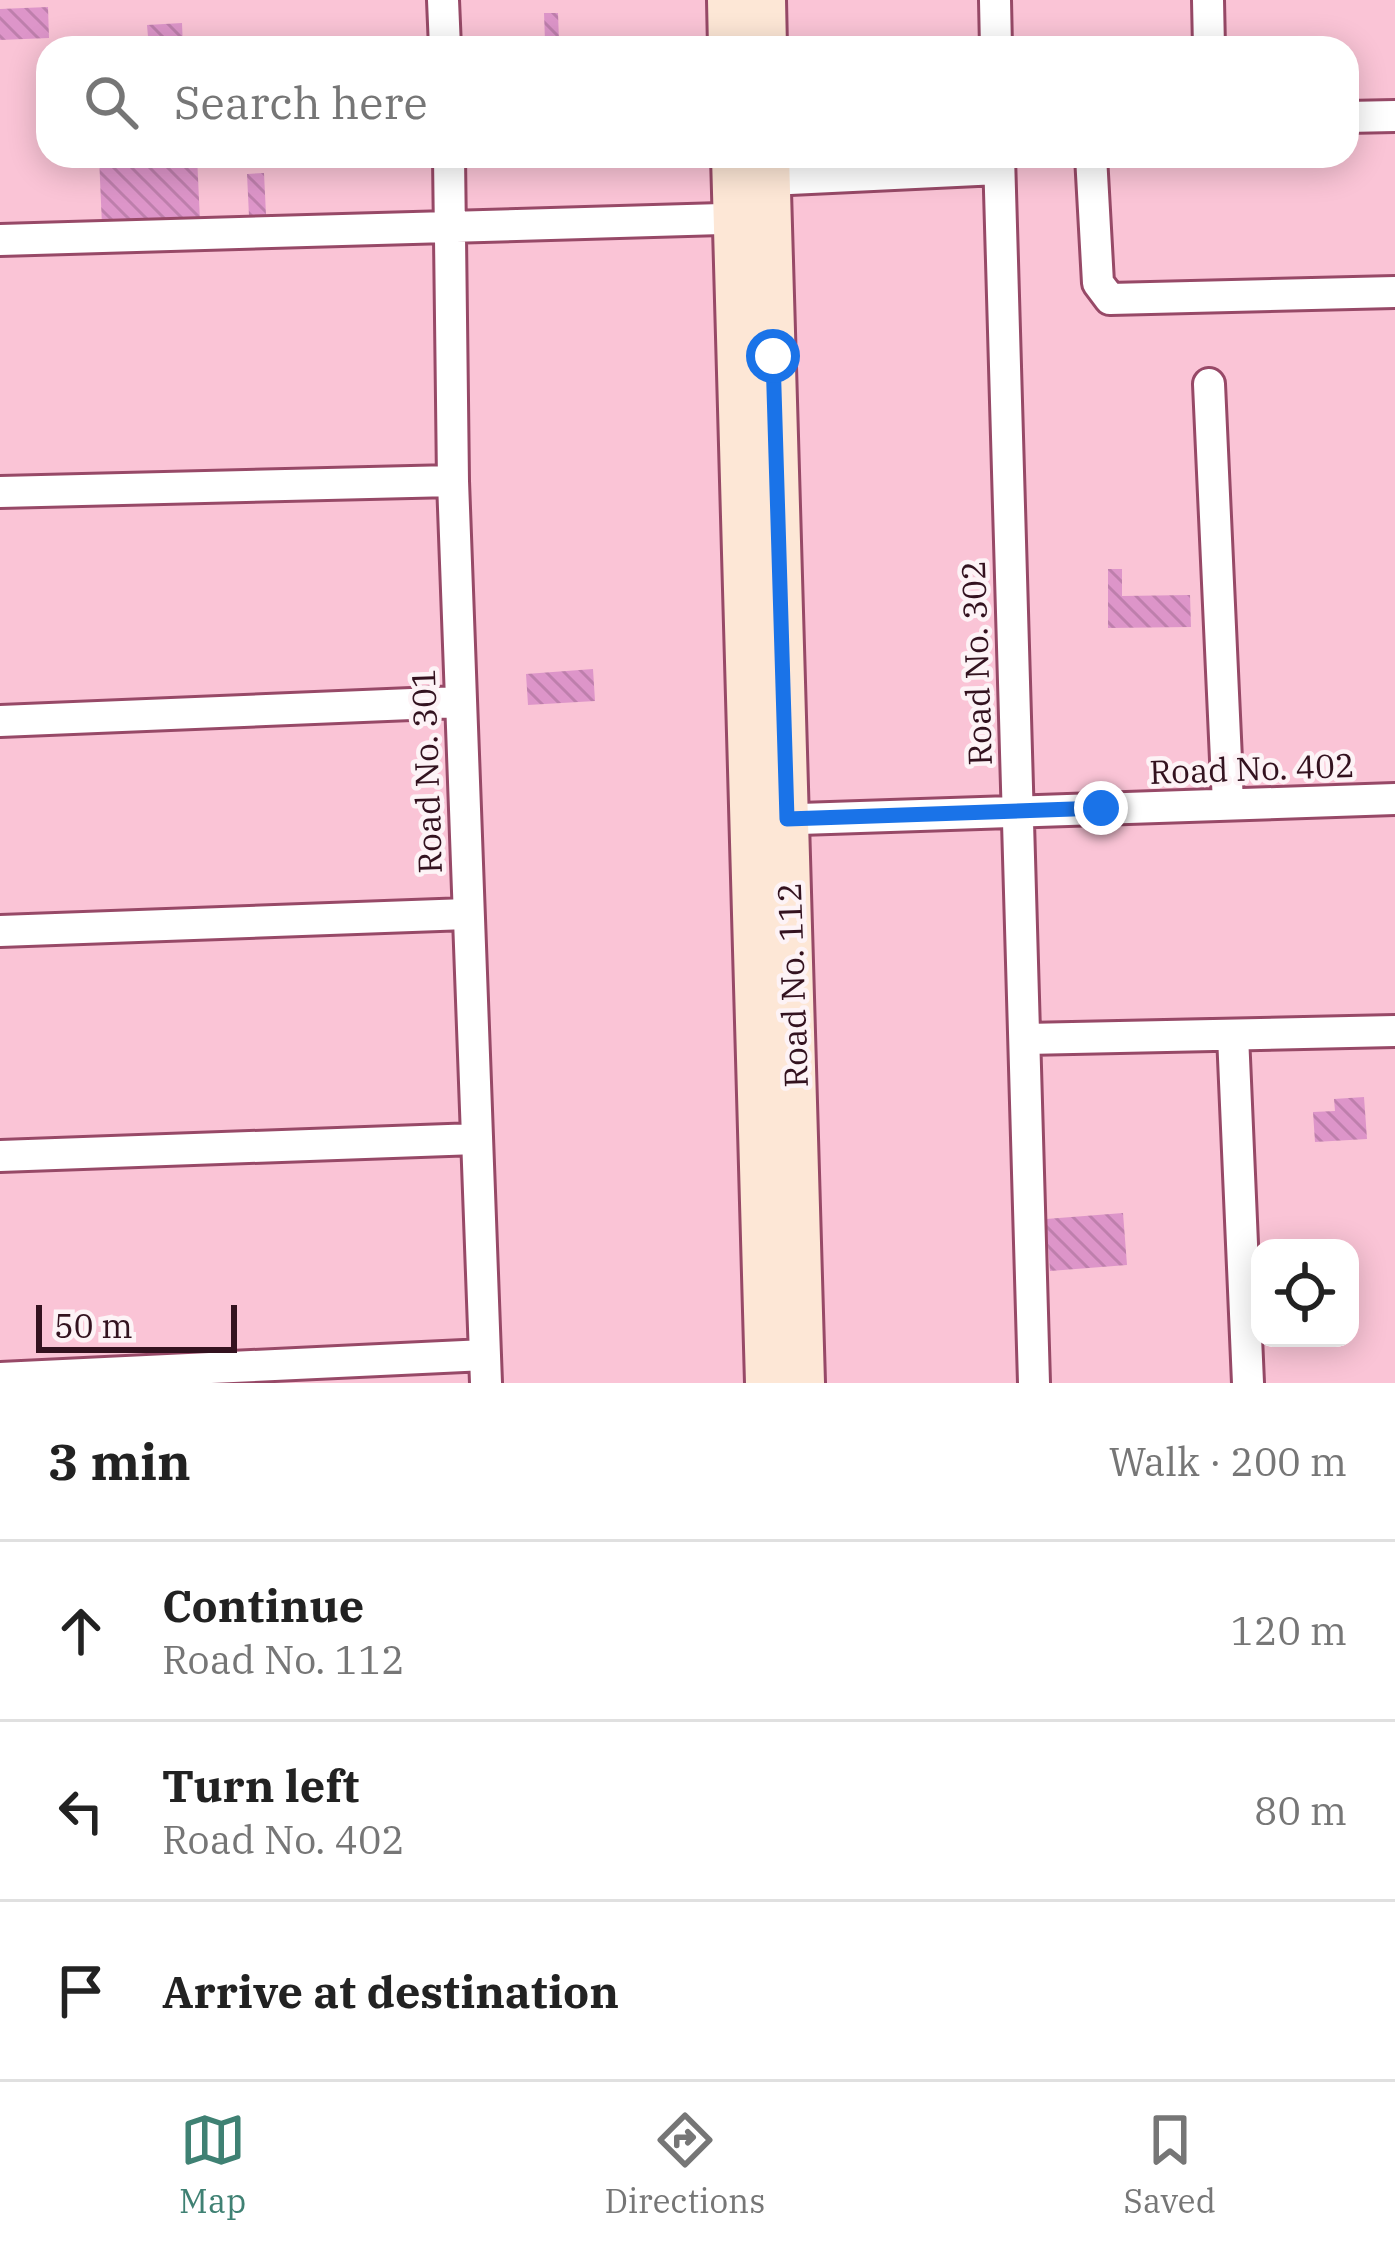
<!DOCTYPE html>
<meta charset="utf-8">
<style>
body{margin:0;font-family:"IBM Plex Serif",serif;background:#f2f2f2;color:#222}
.controls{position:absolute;right:36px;bottom:36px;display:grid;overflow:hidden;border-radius:24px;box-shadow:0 6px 30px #0003}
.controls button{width:108px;height:108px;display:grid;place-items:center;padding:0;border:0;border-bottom:3px solid #e0e0e0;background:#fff;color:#222;font:60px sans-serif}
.scale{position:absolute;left:36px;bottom:30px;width:201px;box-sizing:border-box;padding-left:12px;border:6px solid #33121f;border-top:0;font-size:33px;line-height:42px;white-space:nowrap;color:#33121f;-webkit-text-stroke:9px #fdf3f6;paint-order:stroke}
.stop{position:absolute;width:36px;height:36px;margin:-27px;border:9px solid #1a73e8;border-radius:50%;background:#fff}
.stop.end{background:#1a73e8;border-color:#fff;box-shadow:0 3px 12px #0008}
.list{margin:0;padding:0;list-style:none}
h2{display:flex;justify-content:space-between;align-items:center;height:156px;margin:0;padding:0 48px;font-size:51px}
h2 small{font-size:39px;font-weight:400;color:#767676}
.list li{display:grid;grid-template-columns:78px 1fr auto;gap:36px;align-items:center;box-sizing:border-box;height:180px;padding:0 48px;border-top:3px solid #e0e0e0}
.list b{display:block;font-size:45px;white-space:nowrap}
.list p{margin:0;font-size:39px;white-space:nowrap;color:#767676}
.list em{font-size:39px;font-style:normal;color:#767676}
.icon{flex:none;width:66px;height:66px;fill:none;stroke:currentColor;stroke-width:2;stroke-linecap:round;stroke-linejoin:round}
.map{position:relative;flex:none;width:1395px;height:1383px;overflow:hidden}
.search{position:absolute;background:#fff;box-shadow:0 6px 30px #0003;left:36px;right:36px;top:36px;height:132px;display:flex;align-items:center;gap:30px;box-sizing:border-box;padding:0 42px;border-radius:36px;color:#767676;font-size:45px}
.sheet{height:696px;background:#fff}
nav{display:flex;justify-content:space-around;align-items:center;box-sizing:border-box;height:168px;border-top:3px solid #e0e0e0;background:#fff;font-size:33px;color:#767676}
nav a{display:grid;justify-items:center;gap:6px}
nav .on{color:#3f8173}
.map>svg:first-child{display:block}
.building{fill:url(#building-back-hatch)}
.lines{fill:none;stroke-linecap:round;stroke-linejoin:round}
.street-casing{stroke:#974967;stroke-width:36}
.secondary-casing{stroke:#974967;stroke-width:48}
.street{stroke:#fff;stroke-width:30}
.secondary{stroke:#fde7d6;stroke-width:42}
.route{stroke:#1a73e8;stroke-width:15}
.labels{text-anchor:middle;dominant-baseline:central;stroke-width:9;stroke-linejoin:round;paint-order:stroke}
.street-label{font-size:33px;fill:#33121f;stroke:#fdf3f6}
</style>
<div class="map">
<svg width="1395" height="1383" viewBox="0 0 1395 1383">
<defs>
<pattern id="building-back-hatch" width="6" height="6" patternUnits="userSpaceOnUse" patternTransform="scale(3)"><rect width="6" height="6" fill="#dd95c9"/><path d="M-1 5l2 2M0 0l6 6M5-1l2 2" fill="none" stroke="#be7fac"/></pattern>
</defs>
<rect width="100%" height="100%" fill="#fac4d6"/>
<!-- building -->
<path class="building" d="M48 7 49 38 0 40V9Z
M544 13H558L559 41H545Z
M182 23 183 48H149L147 25Z
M221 36 222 48H194L193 38Z
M99 156H197L200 221 102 226Z
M264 173 266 215 249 216 247 174Z
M1108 569H1122V596L1190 595 1191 627 1108 628Z
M593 669 595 701 528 705 526 674Z
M1364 1097 1367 1139 1315 1142 1313 1112 1335 1111 1334 1099Z
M1123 1213 1127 1265 1050 1271 1046 1219Z"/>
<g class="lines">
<!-- street casing -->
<g class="street-casing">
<path id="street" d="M443 0 445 48
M995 0 996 48
M1208 0 1209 48
M1347 117 1395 116
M449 156 453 481 486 1383
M999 156 1034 1383
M1091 156 1098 283 1110 299 1395 292
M769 180 998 169
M0 240 756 218
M1209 384 1228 804
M0 492 453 481
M0 721 460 702
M770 820 1395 799
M0 931 467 914
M1233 1035 1248 1383
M1026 1039 1395 1031
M0 1156 476 1139
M0 1378 485 1355"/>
</g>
<!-- secondary casing -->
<g class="secondary-casing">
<path id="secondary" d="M729 0 730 48
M764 0 765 48
M733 156 767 1383
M768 156 803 1383"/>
</g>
<!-- street -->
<use href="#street" class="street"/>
<!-- secondary -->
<use href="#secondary" class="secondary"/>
</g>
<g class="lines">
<!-- route -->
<path class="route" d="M773 356 787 819 1101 808"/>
</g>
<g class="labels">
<!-- street labels -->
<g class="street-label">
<text transform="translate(976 663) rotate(-92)">Road No. 302</text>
<text transform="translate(1252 768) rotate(-2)">Road No. 402</text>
<text transform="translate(426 771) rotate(-92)">Road No. 301</text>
<text transform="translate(792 985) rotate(-92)">Road No. 112</text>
</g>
</g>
</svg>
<div class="controls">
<button><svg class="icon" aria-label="locate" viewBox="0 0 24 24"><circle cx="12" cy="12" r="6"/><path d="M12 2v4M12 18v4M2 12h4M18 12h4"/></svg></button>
</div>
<div class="scale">50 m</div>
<div class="stop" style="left:773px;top:356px"></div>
<div class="stop end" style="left:1101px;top:808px"></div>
<div class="search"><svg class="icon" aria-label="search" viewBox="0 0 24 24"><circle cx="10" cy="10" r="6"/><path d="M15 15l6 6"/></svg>Search here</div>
</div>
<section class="sheet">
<h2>3 min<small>Walk · 200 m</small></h2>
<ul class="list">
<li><svg class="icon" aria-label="ahead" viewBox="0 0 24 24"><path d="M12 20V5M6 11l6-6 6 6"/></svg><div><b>Continue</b><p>Road No. 112</p></div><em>120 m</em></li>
<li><svg class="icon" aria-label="left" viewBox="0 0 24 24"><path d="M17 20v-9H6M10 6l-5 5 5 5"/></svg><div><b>Turn left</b><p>Road No. 402</p></div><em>80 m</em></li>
<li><svg class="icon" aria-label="arrive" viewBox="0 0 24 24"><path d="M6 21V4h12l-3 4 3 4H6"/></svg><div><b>Arrive at destination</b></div></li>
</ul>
</section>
<nav>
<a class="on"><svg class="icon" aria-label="map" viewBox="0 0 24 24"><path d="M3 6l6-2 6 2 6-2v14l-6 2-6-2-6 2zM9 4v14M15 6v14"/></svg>Map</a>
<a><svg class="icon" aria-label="directions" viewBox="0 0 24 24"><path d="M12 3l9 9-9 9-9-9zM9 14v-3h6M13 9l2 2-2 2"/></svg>Directions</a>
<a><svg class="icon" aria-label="saved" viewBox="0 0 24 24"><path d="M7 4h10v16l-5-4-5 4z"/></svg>Saved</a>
</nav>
